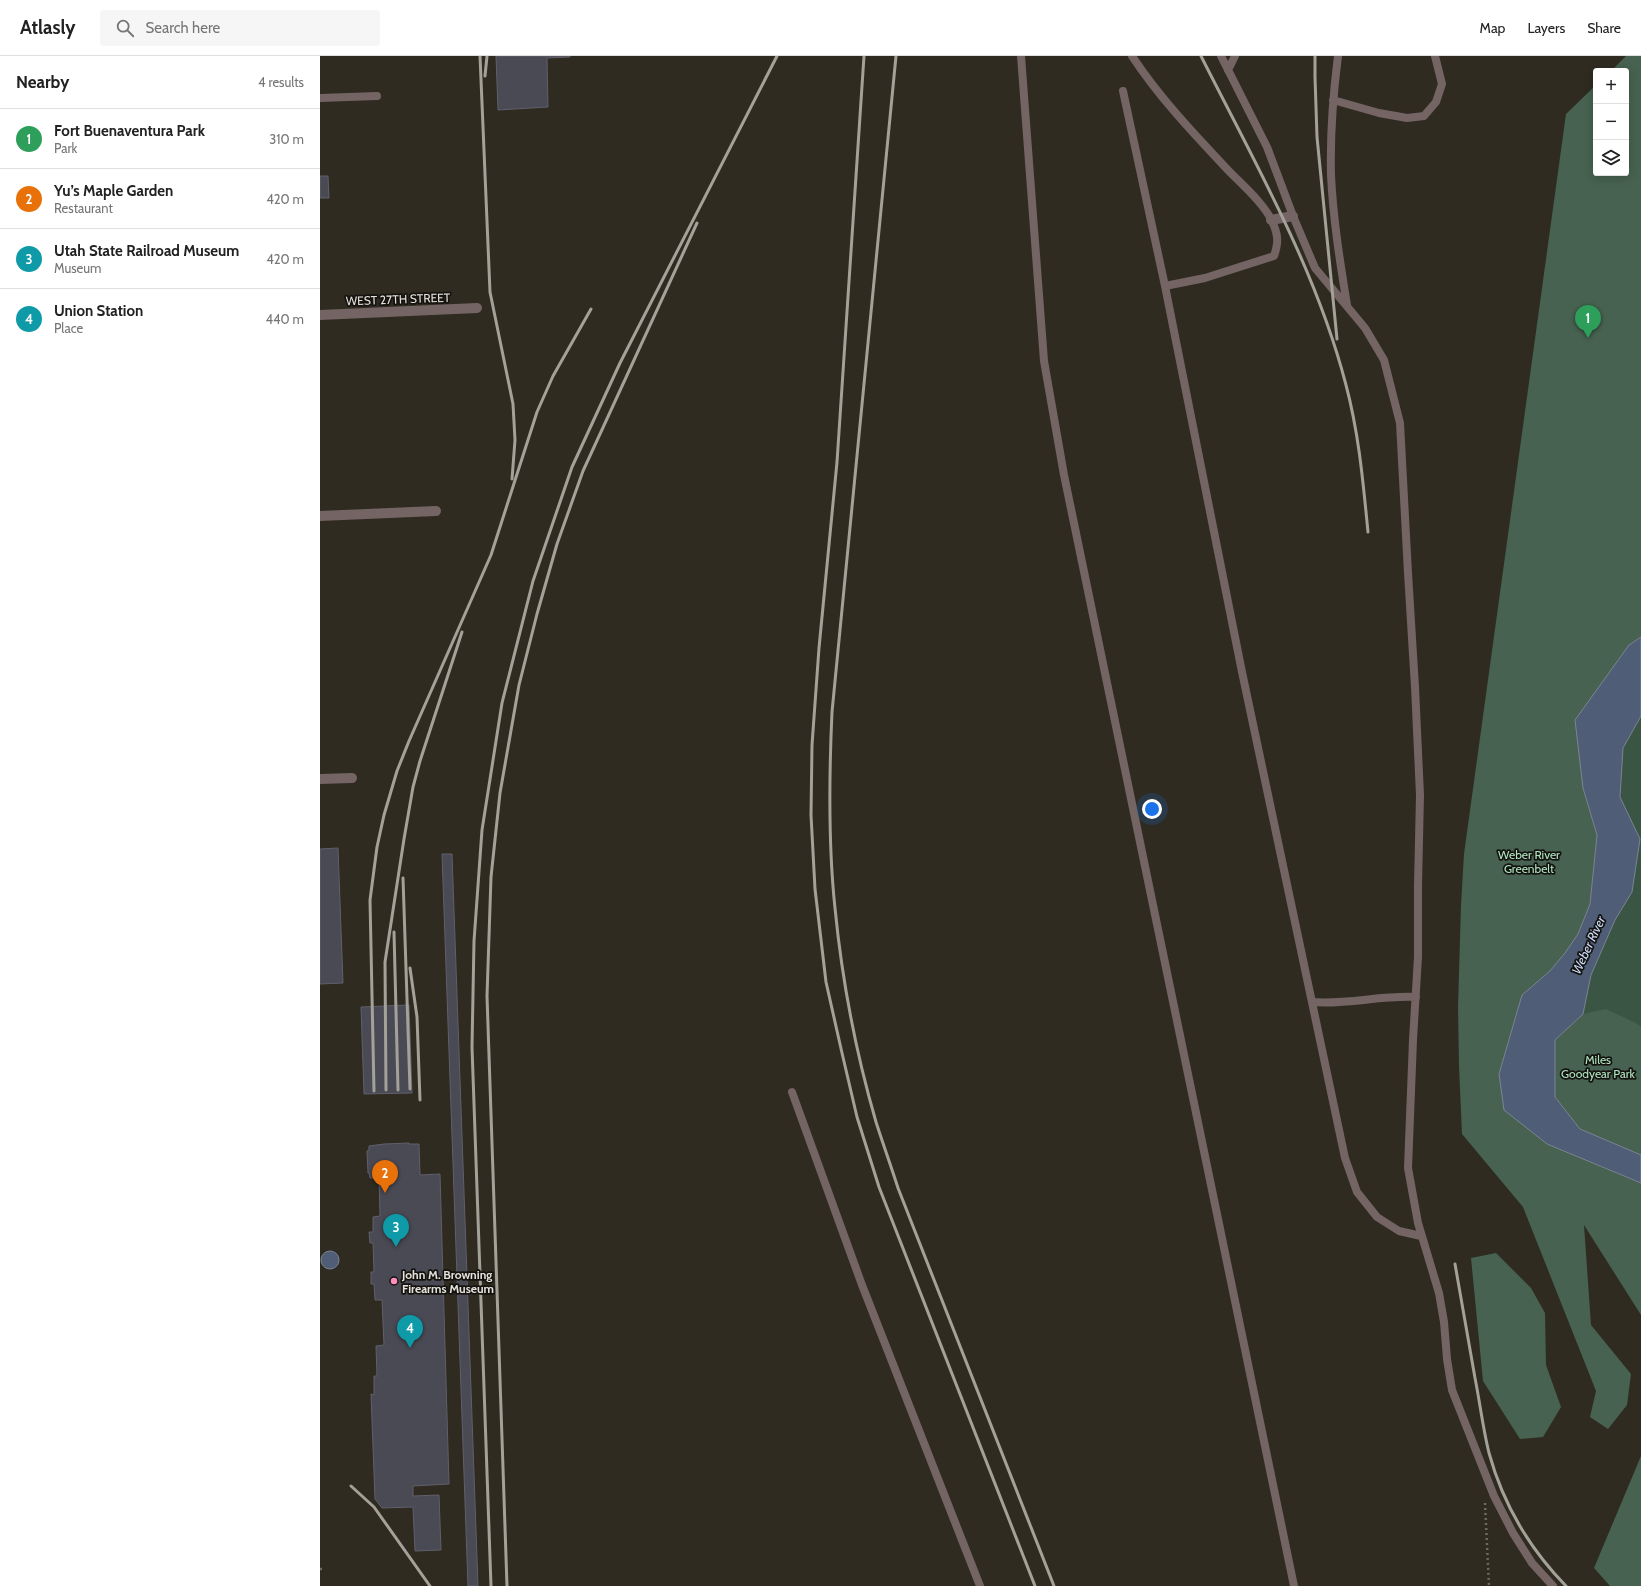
<!DOCTYPE html>
<meta charset="utf-8">
<style>
body{margin:0;font-family:Cabin,sans-serif;background:#f6f6f6;color:#222}
.controls{position:absolute;right:12px;top:12px;display:grid;overflow:hidden;border-radius:4px;box-shadow:0 2px 10px #0003}
.controls button{width:36px;height:36px;display:grid;place-items:center;padding:0;border:0;border-bottom:1px solid #e0e0e0;background:#fff;color:#222;font:20px sans-serif}
.you{position:absolute;left:832px;top:753px;width:14px;height:14px;margin:-10px;border:3px solid #fff;border-radius:50%;background:#1a73e8;box-shadow:0 0 0 6px #1a73e833}
.badge{display:grid;place-items:center;width:26px;height:26px;border-radius:50%;background:#ea580c;color:#fff;font-size:13px;font-weight:700}
.pin{position:absolute;translate:-50% -33px;filter:drop-shadow(0 1px 2px #0008)}
.pin::after{content:'';position:absolute;top:21px;width:14px;height:12px;background:inherit;clip-path:polygon(0 0,100% 0,50% 100%)}
.list{margin:0;padding:0;list-style:none}
h2{display:flex;justify-content:space-between;align-items:center;height:52px;margin:0;padding:0 16px;font-size:17px}
h2 small{font-size:13px;font-weight:400;color:#767676}
.list li{display:grid;grid-template-columns:26px 1fr auto;gap:12px;align-items:center;box-sizing:border-box;height:60px;padding:0 16px;border-top:1px solid #e0e0e0}
.list b{display:block;font-size:15px;white-space:nowrap}
.list p{margin:0;font-size:13px;white-space:nowrap;color:#767676}
.list em{font-size:13px;font-style:normal;color:#767676}
.icon{flex:none;width:22px;height:22px;fill:none;stroke:currentColor;stroke-width:2;stroke-linecap:round;stroke-linejoin:round}
.map{position:relative;flex:none;width:1321px;height:1530px;overflow:hidden}
header{display:flex;align-items:center;gap:24px;box-sizing:border-box;height:56px;padding:0 20px;background:#fff;border-bottom:1px solid #e0e0e0}
header strong{font-size:19px}
nav{display:flex;gap:22px;margin-inline-start:auto;font-size:14px}
.search{width:280px;height:36px;background:#f6f6f6;display:flex;align-items:center;gap:10px;box-sizing:border-box;padding:0 14px;border-radius:4px;color:#767676;font-size:15px}
main{display:flex}
aside{flex:1;background:#fff}
.map>svg:first-child{display:block}
.green{fill:#3a5543}
.forest{fill:#476250}
.water{fill:#4f5d76;stroke:#7c8595}
.building{fill:#4a4a55;stroke:#605f6b}
.lines{fill:none;stroke-linecap:round;stroke-linejoin:round}
.path{stroke:#6e6a61;stroke-width:2.5;stroke-dasharray:2 3;stroke-linecap:butt}
.lane{stroke:#746464;stroke-width:8}
.street{stroke:#746464;stroke-width:10}
.rail{stroke:#a4a199;stroke-width:3}
.poi-dot{fill:#fd8ebe;stroke:#15130f;stroke-width:1.5}
.labels{text-anchor:middle;dominant-baseline:central;stroke-width:3.5;stroke-linejoin:round;paint-order:stroke}
.street-label{font-size:12px;fill:#e5e2dc;stroke:#15130f}
.park-label{font-size:12px;fill:#afe4c0;stroke:#15130f}
.poi-label{font-size:12px;font-weight:bold;fill:#e5e2dc;stroke:#15130f;text-anchor:start}
.water-label{font-size:13px;font-style:italic;fill:#c9daf8;stroke:#15130f}
</style>
<header>
<strong>Atlasly</strong>
<div class="search"><svg class="icon" aria-label="search" viewBox="0 0 24 24"><circle cx="10" cy="10" r="6"/><path d="M15 15l6 6"/></svg>Search here</div>
<nav><a>Map</a><a>Layers</a><a>Share</a></nav>
</header>
<main>
<aside>
<h2>Nearby<small>4 results</small></h2>
<ul class="list">
<li><span class="badge" style="background:#2e9e5b">1</span><div><b>Fort Buenaventura Park</b><p>Park</p></div><em>310 m</em></li>
<li><span class="badge" style="background:#e8710a">2</span><div><b>Yu’s Maple Garden</b><p>Restaurant</p></div><em>420 m</em></li>
<li><span class="badge" style="background:#0f9aa8">3</span><div><b>Utah State Railroad Museum</b><p>Museum</p></div><em>420 m</em></li>
<li><span class="badge" style="background:#0f9aa8">4</span><div><b>Union Station</b><p>Place</p></div><em>440 m</em></li>
</ul>
</aside>
<div class="map">
<svg width="1321" height="1530" viewBox="0 0 1321 1530">
<rect width="100%" height="100%" fill="#2f2b21"/>
<!-- green -->
<path class="green" d="M1321 660V1099L1260 1073 1263 958 1271 919 1295 864 1312 836 1320 783 1300 741 1303 692Z"/>
<!-- forest -->
<path class="forest" d="M1306 0H1321V581L1309 589 1263 732 1277 779 1270 848 1258 878 1245 897 1230 915 1202 939 1179 1018 1227 1088 1321 1127V1259L1264 1169 1271 1269 1311 1318 1307 1349 1288 1373 1270 1361 1276 1335 1203 1151 1142 1078 1139 1010 1138 951 1141 849 1144 798 1246 58 1276 29V117H1306V15H1291Z
M1286 953 1316 967 1321 971V1099L1260 1073 1235 1041V984L1263 958Z
M1176 1197 1211 1232 1225 1257 1226 1309 1241 1351 1223 1381 1200 1383 1163 1325 1151 1202Z
M1321 1400V1530H1290L1274 1512Z"/>
<!-- water -->
<path class="water" d="M1321 581V660L1303 692 1300 741 1320 783 1312 836 1295 864 1271 919 1263 958 1235 984V1041L1260 1073 1321 1099V1127L1227 1088 1184 1054 1179 1018 1202 939 1230 915 1245 897 1258 878 1270 848 1277 779 1263 732 1255 664 1309 589Z
M1 1204a9 9 0 1 1 18 0a9 9 0 1 1-18 0Z"/>
<!-- building -->
<path class="building" d="M176 0H250V1L227 2 228 51 178 54Z
M0 120H8L9 142H0Z
M18 792 23 927 0 928V793Z
M122 798H132L158 1530H148Z
M89 949 92 1037 44 1038 41 951Z
M89 1087V1088H99L100 1119 120 1118 129 1428 93 1430V1440L119 1439 121 1494 95 1495 93 1451 62 1452 55 1443 51 1338 54 1339V1320H57L56 1290 64 1289 62 1244H55L54 1228H51V1216H54L53 1187H50L49 1176H53V1161L60 1160 59 1122H50L49 1117H48L47 1095 49 1094V1090L64 1088Z"/>
<g class="lines">
<!-- path -->
<path class="path" d="M1165 1447 1169 1530
M0 1513H2"/>
<!-- lane -->
<path class="lane" d="M701 0 724 305 744 419 974 1530
M812 0C839 41 873 77 906 112 920 127 943 146 952 165 958 178 959 186 954 200L885 222 845 230
M901 0 947 91 973 160 995 212 1045 272 1064 304 1080 367 1088 517 1095 631 1100 739 1098 829V901L1093 984 1088 1112 1098 1167 1119 1237 1124 1266 1127 1303 1132 1334 1174 1440 1193 1477 1212 1507 1233 1530
M1018 0C1013 39 1010 79 1011 119 1013 162 1020 206 1027 249
M908 14 915 0
M803 35 845 230 922 616 1025 1102 1037 1136 1057 1161 1079 1175 1101 1180
M0 42 57 40
M1013 44 1059 57 1087 62 1104 60 1116 46 1122 28 1115 0
M992 946C1027 949 1061 939 1096 941
M472 1036 542 1229 660 1530"/>
<!-- street -->
<path class="street" d="M951 164 973 160
M0 259 157 252
M0 460 116 455
M0 723 32 722"/>
<!-- rail -->
<path class="rail" d="M160 0 170 236 193 348 195 384 192 423
M544 0 517 406 499 592 492 689 491 759 495 833 506 926 522 997 537 1061 559 1131 715 1530
M576 0 512 656C509 721 508 787 515 852 522 924 536 997 556 1066 563 1088 571 1110 578 1132L734 1530
M881 0C935 107 996 213 1026 329 1039 378 1043 426 1048 476
M995 0V21L997 81 1017 283
M165 20 167 0
M83 822 90 1033
M74 876 78 1034
M90 912 97 961 100 1044
M66 1034 65 906 84 783 93 731 100 705 142 576
M54 1035 50 844 57 791 64 759 77 715 89 685 171 499 217 356 233 320 271 253
M1135 1208C1142 1246 1148 1284 1155 1322 1160 1347 1163 1373 1169 1397 1183 1448 1209 1492 1246 1530
M31 1430 54 1451 110 1530
M171 1530 152 991 154 885 162 774 182 647 213 525 252 411 300 307 457 0
M187 1530 167 940 171 821 180 737 199 629 217 558 237 488 263 415 377 167"/>
</g>
<!-- markers -->
<circle class="poi-dot" cx="74" cy="1225" r="4"/>
<g class="labels">
<!-- street labels -->
<g class="street-label">
<text transform="translate(78 243) rotate(-2)">WEST 27TH STREET</text>
</g>
<!-- park labels -->
<g class="park-label">
<text x="1209" y="798">Weber River<tspan x="1209" dy="14">Greenbelt</tspan></text>
<text x="1278" y="1003">Miles<tspan x="1278" dy="14">Goodyear Park</tspan></text>
</g>
<!-- poi labels -->
<g class="poi-label">
<text x="82" y="1218">John M. Browning<tspan x="82" dy="14">Firearms Museum</tspan></text>
</g>
<!-- water labels -->
<g class="water-label">
<text transform="translate(1268 889) rotate(-65)">Weber River</text>
</g>
</g>
</svg>
<div class="controls">
<button>+</button>
<button>−</button>
<button><svg class="icon" aria-label="layers" viewBox="0 0 24 24"><path d="M12 4l9 5-9 5-9-5zM3 14l9 5 9-5"/></svg></button>
</div>
<div class="you"></div>
<div class="pin badge" style="left:1268px;top:282px;background:#2e9e5b">1</div>
<div class="pin badge" style="left:65px;top:1137px;background:#e8710a">2</div>
<div class="pin badge" style="left:76px;top:1191px;background:#0f9aa8">3</div>
<div class="pin badge" style="left:90px;top:1292px;background:#0f9aa8">4</div>
</div>
</main>
